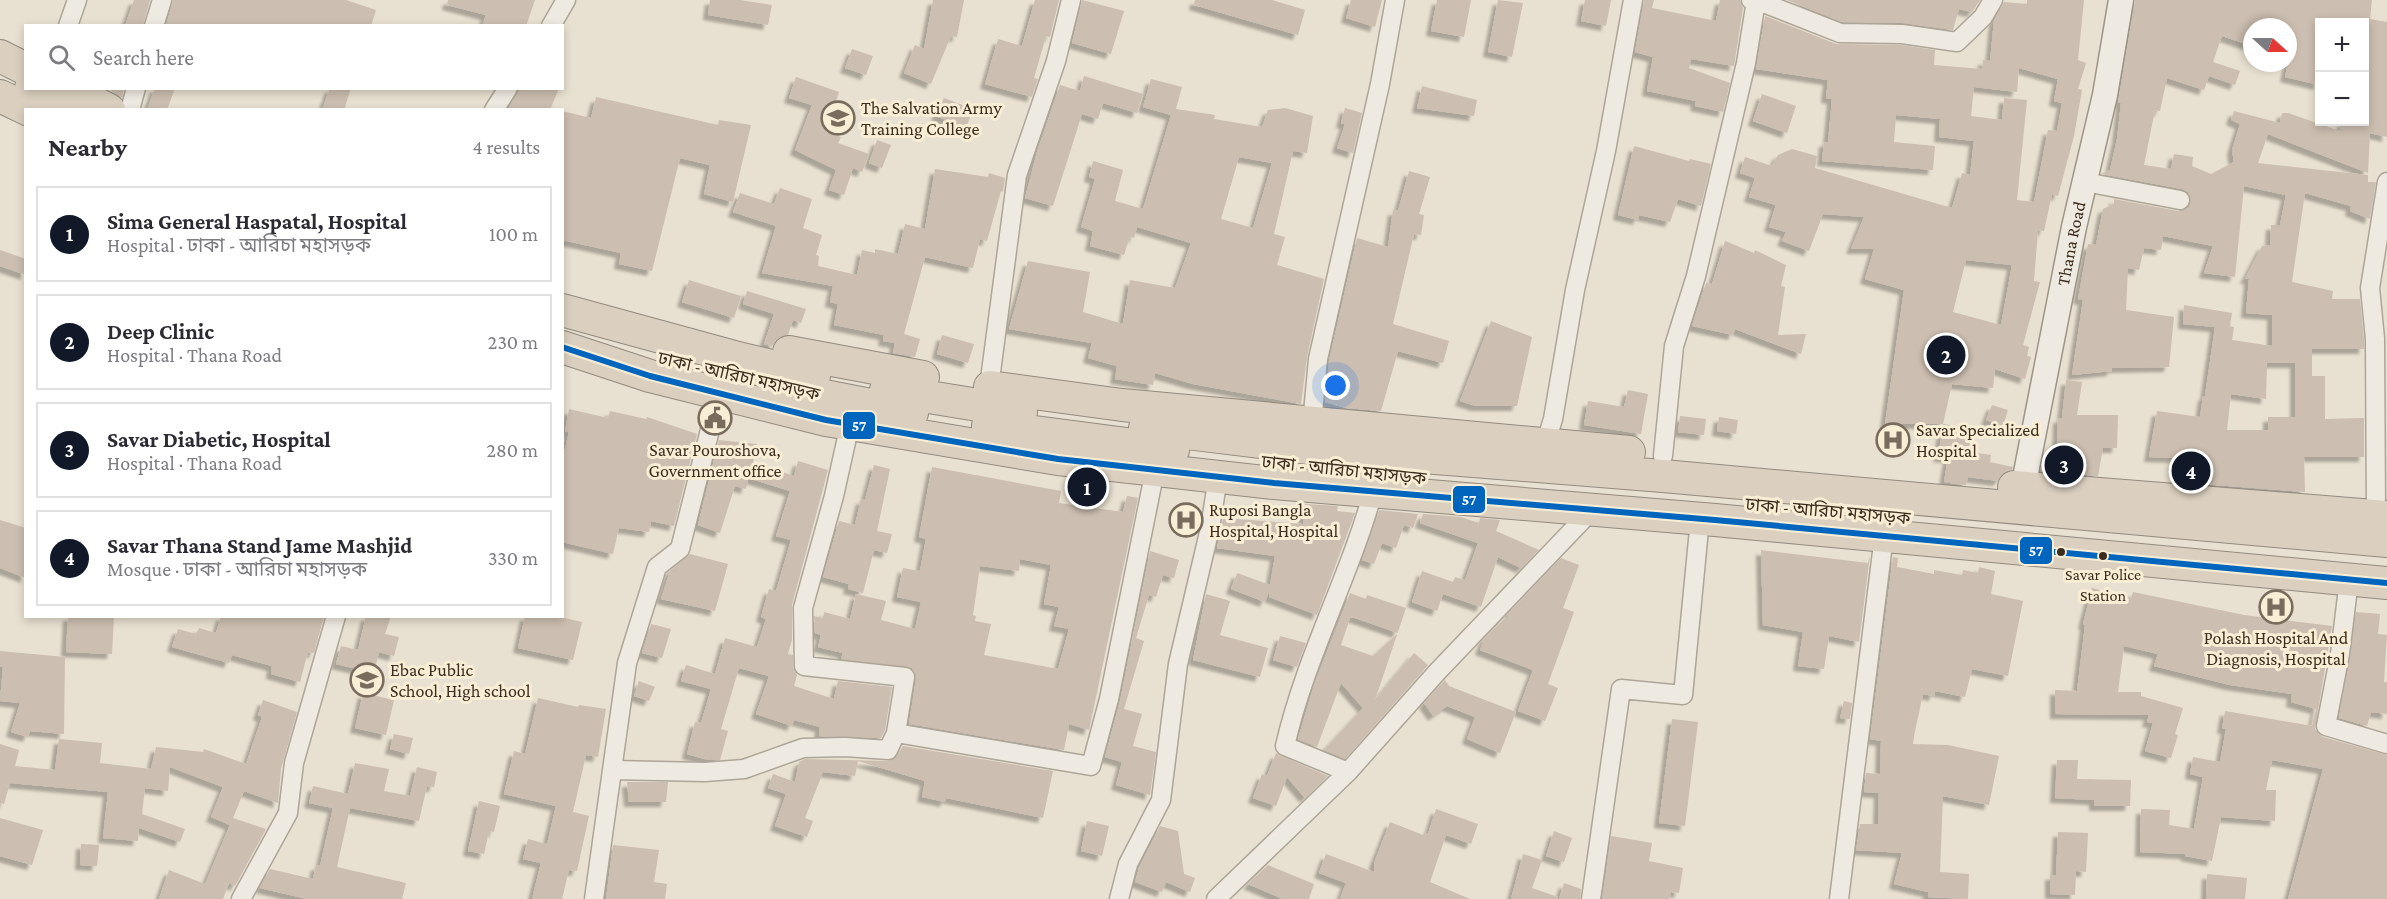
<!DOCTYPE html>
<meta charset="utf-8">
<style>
body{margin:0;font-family:"Crimson Pro","Noto Sans Bengali",serif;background:#f2f2f3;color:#2b2b33}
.controls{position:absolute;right:18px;top:18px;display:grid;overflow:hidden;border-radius:0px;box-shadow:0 3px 9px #0003}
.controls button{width:54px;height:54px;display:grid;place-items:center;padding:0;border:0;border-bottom:2px solid #e1e1e2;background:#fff;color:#2b2b33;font:30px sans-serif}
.compass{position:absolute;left:2243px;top:18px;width:54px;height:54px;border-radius:50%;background:#fff;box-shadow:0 3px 9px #0003;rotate:111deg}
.you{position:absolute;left:1336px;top:386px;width:21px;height:21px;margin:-15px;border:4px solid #fff;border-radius:50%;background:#1a73e8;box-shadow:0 0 0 9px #1a73e833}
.badge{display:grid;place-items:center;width:39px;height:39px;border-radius:50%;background:#111827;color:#fff;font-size:20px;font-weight:700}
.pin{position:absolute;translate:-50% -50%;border:3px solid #fff;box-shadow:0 2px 6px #0006}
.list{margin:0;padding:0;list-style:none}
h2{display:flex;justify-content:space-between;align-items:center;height:78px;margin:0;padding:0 24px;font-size:26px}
h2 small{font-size:20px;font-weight:400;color:#7c7c81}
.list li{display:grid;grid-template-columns:39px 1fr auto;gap:18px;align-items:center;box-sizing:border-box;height:96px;margin:0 12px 12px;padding:0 12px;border:2px solid #e1e1e2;border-radius:0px}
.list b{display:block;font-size:22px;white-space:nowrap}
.list p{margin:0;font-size:20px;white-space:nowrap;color:#7c7c81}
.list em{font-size:20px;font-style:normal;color:#7c7c81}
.icon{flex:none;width:33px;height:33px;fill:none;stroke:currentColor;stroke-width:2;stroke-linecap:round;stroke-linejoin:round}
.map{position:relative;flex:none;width:2387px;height:899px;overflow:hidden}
.search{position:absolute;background:#fff;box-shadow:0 3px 9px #0003;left:24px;top:24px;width:540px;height:66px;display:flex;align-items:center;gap:15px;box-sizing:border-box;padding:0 21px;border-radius:0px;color:#7c7c81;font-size:22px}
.panel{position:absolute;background:#fff;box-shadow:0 3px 9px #0003;left:24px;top:108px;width:540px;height:510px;border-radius:0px}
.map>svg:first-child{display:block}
.building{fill:#ccbeb0;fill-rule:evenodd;filter:url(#shadow)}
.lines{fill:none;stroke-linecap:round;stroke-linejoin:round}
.street-casing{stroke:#ada598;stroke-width:21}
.secondary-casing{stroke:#9d9488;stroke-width:27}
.highway-casing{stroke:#938a7f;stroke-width:34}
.street{stroke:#efeae1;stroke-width:18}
.secondary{stroke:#efeae1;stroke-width:24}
.highway{stroke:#dbd0bf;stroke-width:32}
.bus-1-casing{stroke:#f8eed5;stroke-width:10}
.bus-1{stroke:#0065bd;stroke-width:6}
.bus-dot{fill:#3d2d1e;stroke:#f8eed5;stroke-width:2}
.labels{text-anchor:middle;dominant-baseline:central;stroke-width:6;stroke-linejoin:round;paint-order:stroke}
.bus-label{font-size:16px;fill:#3d2d1e;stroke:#f8eed5}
.poi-label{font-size:18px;fill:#3d2d1e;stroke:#f8eed5;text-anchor:start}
.street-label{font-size:18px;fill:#3d2d1e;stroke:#f8eed5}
.line-badge{stroke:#f8eed5;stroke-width:2}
.badge-label{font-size:16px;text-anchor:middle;font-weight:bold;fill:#fff}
</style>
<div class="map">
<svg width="2387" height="899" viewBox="0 0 2387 899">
<defs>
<filter id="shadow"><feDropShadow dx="-5" dy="5" stdDeviation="1.5" flood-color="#0004"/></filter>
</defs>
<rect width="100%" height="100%" fill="#e8e0d0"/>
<!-- building -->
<path class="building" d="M134 0H150L143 26H125Z
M173 0H346L376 10 371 26H166Z
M448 0H535L526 26H482L486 15 447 5Z
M710 0H740L772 5 768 25 708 15Z
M933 0H964L957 37 951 36 931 84 904 73 915 45 924 49Z
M1035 0H1059L1050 37 1046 36 1034 78 1038 79 1032 97 985 84 998 39 1022 46Z
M1082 0 1124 11 1111 54 1072 43Z
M1195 0H1272L1305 10 1298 35 1194 5Z
M1351 0H1382L1375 27 1346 18Z
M1437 0H1471L1464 37 1431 31Z
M1498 0 1523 3 1512 57 1488 52Z
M1585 0H1611L1606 26 1581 21Z
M1644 0H1654L1652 8 1716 21 1720 0H1740L1743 8 1734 66 1691 59 1689 68 1730 83 1723 112 1695 106 1696 101 1647 91 1653 57 1635 52Z
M1787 0H1980L1972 12 1959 9 1953 30 1902 23 1842 22Z
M2027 0H2084L2078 60 2086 63 2078 89 2082 90 2074 136 2058 196 2052 194 2044 231 2038 230 2034 281 2040 282 2023 345 2029 347 2027 356 2031 357 2025 379 1995 369 1993 388 1952 384 1943 424 1973 428 1970 452 1991 455 1990 462 2013 467 2012 470 2006 471 1998 481 1968 477 1966 485 1956 484 1944 482 1948 458 1938 457 1943 424H1885L1904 290 1865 279 1874 249H1851L1864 217 1823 214 1809 251 1782 241 1786 232 1769 227 1776 205 1749 197 1755 178 1740 173 1745 157 1772 166 1778 155 1792 149 1817 156 1815 168 1952 208 1962 173 1970 175 1974 141 1939 137 1940 119 1896 115 1894 142 1935 146 1933 170 1822 161 1824 142H1828L1832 99 1826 98 1828 80 1756 69 1765 16 1836 44 1901 45 1935 50 1934 65 1982 69 1983 60 1990 61 1994 21 2004 2 2027 4ZM2019 68 2058 79 2054 101 2062 103 2057 131 2048 130 2034 202 2017 200 2027 100 2004 98 2002 120 1971 116 1974 87 2017 92ZM1966 260 2012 265 2001 325 1953 312Z
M2135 0H2372L2370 19 2387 22V137L2370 133 2368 173 2268 134 2258 163 2368 175V182H2376L2370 219 2350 211 2351 206 2305 193 2292 282 2333 291 2332 299H2360L2364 340V349H2312V376H2325V419L2364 418V457H2304L2305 492 2177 482 2180 458 2149 457 2157 411 2200 417 2203 396H2205L2215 327 2183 324 2184 305 2232 313 2230 326 2234 327 2232 340 2272 346V315L2246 313 2249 279H2245L2262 246 2270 245 2271 225H2280L2286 195 2244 186 2235 277 2204 273 2213 246 2163 236 2161 250 2144 248 2139 270 2128 268 2126 310 2174 317 2169 367 2112 368V371L2072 375 2083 300 2078 299 2088 244 2096 245 2103 209 2114 204V199L2178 211 2188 208 2191 202 2188 192 2182 189 2101 174 2110 170 2117 139 2121 103 2118 102ZM2319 22H2364V122H2342L2340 131 2288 113H2282L2280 123 2234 111 2231 120 2240 124 2232 150 2234 162 2211 174 2192 166 2193 157 2174 154 2171 169 2144 165 2155 110 2160 111 2167 78 2204 90 2209 76 2235 85 2240 71 2213 62 2222 36 2252 46V27H2288V63L2285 77 2319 85ZM2267 363H2295V417H2268V430H2227L2231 394 2266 399Z
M852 49 873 56 866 75 845 68Z
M1084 76 1143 94 1137 113 1103 103 1098 119 1082 114 1053 206 1025 198 1037 152 1060 85 1080 91Z
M796 77 839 92 826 132 841 137 838 143 869 154 862 172 853 168 844 195 829 190 836 170 795 150 812 105 789 98Z
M1151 79 1182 87 1176 109 1215 115 1214 119 1262 127 1268 110 1285 108 1313 116 1307 153 1293 151 1274 234 1285 237 1277 265 1324 279 1307 357 1301 404 1193 384 1155 373 1153 385 1115 379 1117 366 1088 358 1092 343 1009 329 1028 261 1090 272 1083 312 1123 324 1130 280 1175 288 1191 243 1137 227 1134 238 1130 236 1124 255 1090 246 1093 231 1081 227 1095 179 1089 177 1093 161 1123 170 1115 201 1143 209 1171 115 1143 107ZM1239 157 1272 163 1253 228 1221 219Z
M1422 86 1477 100 1474 116 1417 108Z
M111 88H124L122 98 110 90Z
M155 88H175L167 110H147Z
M330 88H351L344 110H322Z
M519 88H559L550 110H508Z
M1762 94 1796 106 1787 133 1753 121Z
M596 97 718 125 719 120 751 125 733 202 704 194 710 165 680 158 652 271 619 264 621 253 562 240V111L591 118Z
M944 98 973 109 966 128 936 116Z
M1345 108 1362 113 1353 153 1337 148 1345 124 1341 123Z
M877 140 891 145 882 168 869 163Z
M1634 146 1689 161 1690 159 1711 164 1701 206 1678 199 1670 222 1639 215 1638 220 1618 215Z
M935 169 988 177 989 173 1005 178 1003 192 1001 191 987 241 980 239 973 268 925 257 904 334 920 339 915 357 893 353 895 343 883 341 884 335 834 325 838 304 830 302 833 286 762 273 776 226 733 212 740 193 774 204 780 188 812 199 803 228 822 235 816 255 819 256 818 266 857 275 862 250 875 253V249L898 254 905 224 925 229Z
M1409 171 1430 177 1419 214 1424 215 1421 235 1414 234 1393 324 1449 341 1443 363 1398 351 1381 411 1346 408 1325 402 1329 361 1357 238 1388 247 1393 210 1398 211Z
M1725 241 1754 253 1755 250 1786 265 1781 286 1785 287 1778 335 1806 334 1801 354 1735 329 1733 335 1692 326 1706 283 1712 284Z
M0 250 26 259V275L0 266Z
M689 280 741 296 734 318 682 302Z
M747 291 806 309 801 323 793 320 788 335 776 340 772 346 764 344 774 314 743 304Z
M1491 321 1532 337 1517 406H1476L1460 401Z
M942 335 974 344 968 363 937 354Z
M2066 380 2082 382 2077 415H2118L2117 448H2103L2098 476 2041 471 2042 464 2057 467 2058 418H2062Z
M1628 390 1648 394 1641 434 1584 425 1588 401 1624 407Z
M1992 405 2008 410 2003 426 1986 420Z
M569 409 608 418 610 411 646 419 647 417 697 434 674 526 651 521 649 532 619 528 613 554 562 542V461L569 432 565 431Z
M1680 416 1706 419 1704 435 1678 432Z
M1719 417 1738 420 1736 434 1717 431Z
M719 440 757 444 753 462 794 476 798 461 828 470 792 605V640L788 654 793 655V667L797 675 794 686 834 699 838 681 892 687 885 730 881 738 819 736 820 727 794 720 792 726 756 714 769 676 739 668 721 729 728 731 720 760H708L687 754 695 722 701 723 711 689 681 681 686 665 715 674 725 638 757 647 766 619 761 617 769 589 776 591 791 540 776 536 790 491 748 478 746 489 735 486 720 533 698 525Z
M874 465 890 469 877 531 892 534 887 553 874 550 863 593 848 589 849 584 823 577 839 521 855 525 861 499 865 500Z
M932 467 1061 491 1059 503 1123 512 1127 496 1138 498 1089 730 1069 724 1064 750 909 724 916 679 912 668 841 659 843 653 818 647 821 635 815 633 814 616 823 618 824 612 850 619 856 594 886 601 881 620 915 629 921 602 897 597 903 568 920 571 926 539 919 537ZM1020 559 1051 565 1044 604 1059 607 1054 626 1069 629 1058 669 984 655 991 624 975 621 976 616 973 615 980 566 1019 571Z
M1305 504 1338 506 1337 511 1355 513 1317 615 1269 597 1270 589 1265 602 1231 589 1237 573 1270 585 1275 556 1217 548 1223 518 1303 524Z
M1379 510 1418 514 1413 528 1404 525 1396 548 1382 543 1374 564 1362 560Z
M1423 514 1461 517 1479 523 1480 518 1500 520 1496 531 1539 550 1521 568 1498 557 1481 607 1443 594 1437 611 1412 602 1422 571 1453 582 1455 577 1465 580 1478 543 1420 523Z
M0 520 26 528V578L0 568Z
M1761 550 1868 563 1870 555 1859 642 1829 636 1824 669 1798 666 1803 632 1763 625Z
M1150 551 1179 560 1174 578 1163 575 1156 597 1149 595 1136 638 1144 641 1124 709 1142 714 1133 746 1156 752 1150 795 1116 785 1122 762 1105 757 1120 701Z
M690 554 728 564 715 611 661 599 670 571Z
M1893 557 1898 558 1897 567 1934 574V570L1962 575 1963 570 1978 573 1979 567 1995 571 1991 594 2023 601 2008 676 1972 669 1965 697 1935 691 1934 696 1923 694 1915 731 1913 744 1948 745 1999 756 1989 805 1943 796 1940 872 1969 874 1968 899 1928 897V892L1894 884 1902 853 1856 850 1860 824H1878L1879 793 1864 792 1866 773 1880 774 1881 741 1870 739Z
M1561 558 1579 565 1563 608 1574 612 1548 684 1558 688 1545 721 1518 711 1533 670 1480 650 1484 639 1505 618 1507 619 1510 612Z
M2092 588 2131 598 2133 592 2244 615 2332 626 2315 729 2323 737 2387 755V899H2288L2323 769 2272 760 2266 790H2276L2275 821 2221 817 2212 861 2185 856 2186 854 2140 852 2141 809 2170 810 2169 825 2194 829 2203 777 2190 774 2193 757 2220 762 2226 729H2222L2225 711 2312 726 2316 709 2291 702 2292 694 2230 685 2154 666 2158 654 2124 646 2118 692H2141V696L2183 708 2175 734 2178 735 2171 758 2145 751 2153 723 2147 722 2149 715 2055 714V690L2077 691 2085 625 2083 624Z
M1350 593 1366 599 1367 595 1406 608 1375 700 1414 653 1428 665 1345 759 1324 750 1363 708 1341 683 1317 747 1298 739 1314 685ZM1350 618H1355L1398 633 1373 656 1341 645Z
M1206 594 1230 601 1220 635 1268 648 1260 677 1193 660Z
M2356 612 2380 614 2378 634 2387 635 2384 682H2387V714L2371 712 2367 726 2339 718Z
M68 616H114L112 654 66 652Z
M221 616H324L314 653 308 652 300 682 271 674 272 666 232 655 229 663 172 647 178 629 196 634 199 628 216 633Z
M366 616H391L385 634 399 637 394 656 379 652 374 673 336 664 341 646 358 650Z
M525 616H556L582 622 573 660 518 648Z
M651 624 671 629 662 658 642 653Z
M1280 636 1306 643 1297 667 1273 660Z
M0 651 65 657 64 734 30 731 28 737 11 732 20 703 0 701 3 667 0 666Z
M1445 680 1449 686 1516 712 1500 753 1467 739 1475 717 1447 706 1433 716 1424 703Z
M639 681 655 687 649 701 634 696Z
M363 693 394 700 386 735 355 728Z
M538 698 578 707 579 705 606 709 598 757 586 755 573 812 589 816 577 871 569 870 562 899H532L541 863 523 859 528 839 547 844 556 806 504 794 514 751 525 754Z
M263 700 297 712 281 769 278 803 244 791 233 818 266 829 235 886 229 883 223 899H159L169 870 205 884 230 825 211 817 223 787 170 767 168 791 145 788 142 814 185 829 180 842 139 828 138 841 103 838 108 792 10 783 4 804 0 803V744L19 750 15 766 55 770 59 739 102 743 100 763 151 769 156 747 203 752 204 749 246 764 262 717 258 715Z
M1844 701 1852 703 1850 719 1840 718Z
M1672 719 1698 722 1685 826 1659 823Z
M394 734 413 738 409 754 390 749Z
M903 746 1053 771 1043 818 946 798 945 802 922 797 925 781 858 761 855 776 823 772 805 818 813 821 807 837 775 826 786 794 768 788 773 774 795 782 799 762 805 759 888 761 894 759Z
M1276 753 1281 756 1328 776 1305 798 1287 777 1276 806 1253 798 1262 774 1267 776Z
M2057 760H2078L2077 779 2131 780 2130 806H2094V800L2055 798Z
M355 763 389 769 384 791 410 796 417 767 437 772 434 787 427 786 419 821 350 808 337 867 406 883 402 899H307L260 888 270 869 313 879 316 865 320 866 333 808 309 803 313 786 348 794Z
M627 782H668L666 802H629Z
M479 801 500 806 494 832 489 831 484 854 468 851Z
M1436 809 1478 824 1471 844 1446 835 1430 882 1470 899H1340L1346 883 1319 873 1326 854 1374 872V863L1390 822 1423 835 1424 832 1428 834Z
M0 818 43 830 32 865 0 856Z
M1087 821 1109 826 1102 856 1081 851Z
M1160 826 1178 831 1184 874 1195 878 1190 892 1166 882 1162 892 1135 882 1139 868Z
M1554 831 1572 838 1564 862 1546 856Z
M2058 832 2088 833 2086 872 2076 871 2075 895 2050 894V875H2056Z
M1611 836 1652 843 1649 861 1683 868 1679 893 1671 892 1669 899H1602Z
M81 844 99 845 97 866 80 865Z
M613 845 659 850 654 882 667 884 665 899H606Z
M1523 854 1542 860 1532 888 1558 897V899H1511Z
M1268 865 1314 884 1309 899H1283L1248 884Z
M2207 874 2247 878 2245 899H2206Z
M1564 883 1581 889 1580 899H1559Z"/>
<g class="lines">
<!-- street casing -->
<g class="street-casing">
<path id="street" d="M1756 0 1840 33 1902 34 1957 42 1983 17 1993 0
M68 26 77 0
M154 26 162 0
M551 26 566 0
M130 110 136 88
M494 110 508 88
M2085 182 2180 200
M989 387 1017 175 1056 61 1071 0
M850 424 834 496 803 608 804 666 905 677 896 733
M1312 424 1318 359 1380 84 1395 0
M1545 445 1553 419 1575 290 1606 151 1633 0
M1663 456 1674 346 1696 276 1746 63 1756 1 1751 0
M2376 516 2375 339 2370 288 2387 182
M2349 580 2340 654 2326 726 2387 744
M613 770 705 772 744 769 803 748 845 747 888 750 896 733 1091 766 1109 699 1155 470
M1348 772 1285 746C1305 658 1349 578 1373 492
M241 899 288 813 294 763 336 616
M594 899 627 663 657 567 680 549 719 394
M1119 899 1128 864 1161 800 1178 664 1210 528 1218 477
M1216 899 1348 772 1438 671 1592 510
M1591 899 1621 689 1683 695 1700 519
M1839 899 1884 536"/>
</g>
<!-- secondary casing -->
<g class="secondary-casing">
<g id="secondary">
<path id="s1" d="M2023 488 2074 227 2105 95 2121 0"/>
</g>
</g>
<!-- highway casing -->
<g class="highway-casing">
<path id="highway" d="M0 56 26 69
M31 88 73 110
M66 88 109 110
M0 96 29 110
M562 310 734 357 814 376
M562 347 650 376 826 420 1058 459 1274 483 1715 520 2387 583
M789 352 923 377
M778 387 912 413
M990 387 1122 405 1629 452
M886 390 1021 412
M988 426 1173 450
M1145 428 1309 448 1663 476 2387 541
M2014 487 2387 517"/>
</g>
<!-- street -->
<use href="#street" class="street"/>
<!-- secondary -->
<use href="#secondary" class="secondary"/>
<!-- highway -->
<use href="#highway" class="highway"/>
<!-- bus-1 casing -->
<g class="bus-1-casing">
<path id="bus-1" d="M562 347 650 376 826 420 1058 459 1274 483 1715 520 2387 583"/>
</g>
<!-- bus-1 -->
<use href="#bus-1" class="bus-1"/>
</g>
<!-- icons -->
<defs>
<g id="university-ring" transform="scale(1.725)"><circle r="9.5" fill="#f8eed5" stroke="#796c5c" stroke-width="1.5"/><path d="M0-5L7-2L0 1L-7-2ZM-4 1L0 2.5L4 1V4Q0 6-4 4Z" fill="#796c5c"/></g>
<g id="civic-ring" transform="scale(1.725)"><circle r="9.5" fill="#f8eed5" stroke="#796c5c" stroke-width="1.5"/><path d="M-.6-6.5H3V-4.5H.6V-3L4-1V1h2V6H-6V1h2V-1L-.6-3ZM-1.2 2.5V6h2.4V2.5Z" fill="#796c5c"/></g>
<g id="hospital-ring" transform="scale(1.725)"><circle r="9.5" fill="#f8eed5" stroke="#796c5c" stroke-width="1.5"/><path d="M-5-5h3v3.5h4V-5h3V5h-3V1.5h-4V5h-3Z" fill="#796c5c"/></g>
<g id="school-ring" transform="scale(1.725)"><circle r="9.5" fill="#f8eed5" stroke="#796c5c" stroke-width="1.5"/><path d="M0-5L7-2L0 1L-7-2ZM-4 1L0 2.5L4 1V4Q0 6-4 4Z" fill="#796c5c"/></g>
</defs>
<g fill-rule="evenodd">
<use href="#university-ring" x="838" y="118"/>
<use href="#civic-ring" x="715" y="418"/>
<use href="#hospital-ring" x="1893" y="440"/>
<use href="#hospital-ring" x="1186" y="520"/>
<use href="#hospital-ring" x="2276" y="607"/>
<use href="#school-ring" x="367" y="680"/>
</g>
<!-- markers -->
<g class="bus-dot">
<circle cx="2061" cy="552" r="5"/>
<circle cx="2103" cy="556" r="5"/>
</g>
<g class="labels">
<!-- bus labels -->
<g class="bus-label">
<text x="2103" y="574">Savar Police<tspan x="2103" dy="21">Station</tspan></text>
</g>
<!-- poi labels -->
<g class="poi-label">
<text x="861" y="108">The Salvation Army<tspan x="861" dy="21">Training College</tspan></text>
<text x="1916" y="430">Savar Specialized<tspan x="1916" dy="21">Hospital</tspan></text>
<text x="715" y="450" text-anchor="middle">Savar Pouroshova,<tspan x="715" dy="21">Government office</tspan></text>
<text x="1209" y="510">Ruposi Bangla<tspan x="1209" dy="21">Hospital, Hospital</tspan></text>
<text x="2276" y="638" text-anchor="middle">Polash Hospital And<tspan x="2276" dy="21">Diagnosis, Hospital</tspan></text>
<text x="390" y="670">Ebac Public<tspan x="390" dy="21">School, High school</tspan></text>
</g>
<!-- street labels -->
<g class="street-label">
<text stroke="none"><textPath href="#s1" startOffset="249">Thana Road</textPath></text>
<text transform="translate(739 376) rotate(13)">ঢাকা - আরিচা মহাসড়ক</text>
<text transform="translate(1344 470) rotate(6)">ঢাকা - আরিচা মহাসড়ক</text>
<text transform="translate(1828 511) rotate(5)">ঢাকা - আরিচা মহাসড়ক</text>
</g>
</g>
<g class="line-badge">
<rect x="842" y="411" width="34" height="29" rx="6" fill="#0065bd"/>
<rect x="1452" y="485" width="34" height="29" rx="6" fill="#0065bd"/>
<rect x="2019" y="536" width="34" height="29" rx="6" fill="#0065bd"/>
</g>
<g class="badge-label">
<text x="859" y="431">57</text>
<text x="1469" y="505">57</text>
<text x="2036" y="556">57</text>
</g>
</svg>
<div class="controls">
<button>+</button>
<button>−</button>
</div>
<svg class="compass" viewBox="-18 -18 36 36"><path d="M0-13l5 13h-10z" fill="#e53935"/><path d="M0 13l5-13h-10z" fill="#7c7c81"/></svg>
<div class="you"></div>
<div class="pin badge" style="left:1087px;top:487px">1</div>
<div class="pin badge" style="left:1946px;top:355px">2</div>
<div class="pin badge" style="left:2064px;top:465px">3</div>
<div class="pin badge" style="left:2191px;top:471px">4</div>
<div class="search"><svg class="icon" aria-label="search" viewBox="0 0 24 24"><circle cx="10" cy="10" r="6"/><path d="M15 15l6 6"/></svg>Search here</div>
<section class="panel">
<h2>Nearby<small>4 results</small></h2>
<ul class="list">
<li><span class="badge">1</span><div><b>Sima General Haspatal, Hospital</b><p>Hospital · ঢাকা - আরিচা মহাসড়ক</p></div><em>100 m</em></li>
<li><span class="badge">2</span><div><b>Deep Clinic</b><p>Hospital · Thana Road</p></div><em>230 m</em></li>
<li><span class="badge">3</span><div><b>Savar Diabetic, Hospital</b><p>Hospital · Thana Road</p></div><em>280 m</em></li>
<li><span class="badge">4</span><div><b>Savar Thana Stand Jame Mashjid</b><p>Mosque · ঢাকা - আরিচা মহাসড়ক</p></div><em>330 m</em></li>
</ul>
</section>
</div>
